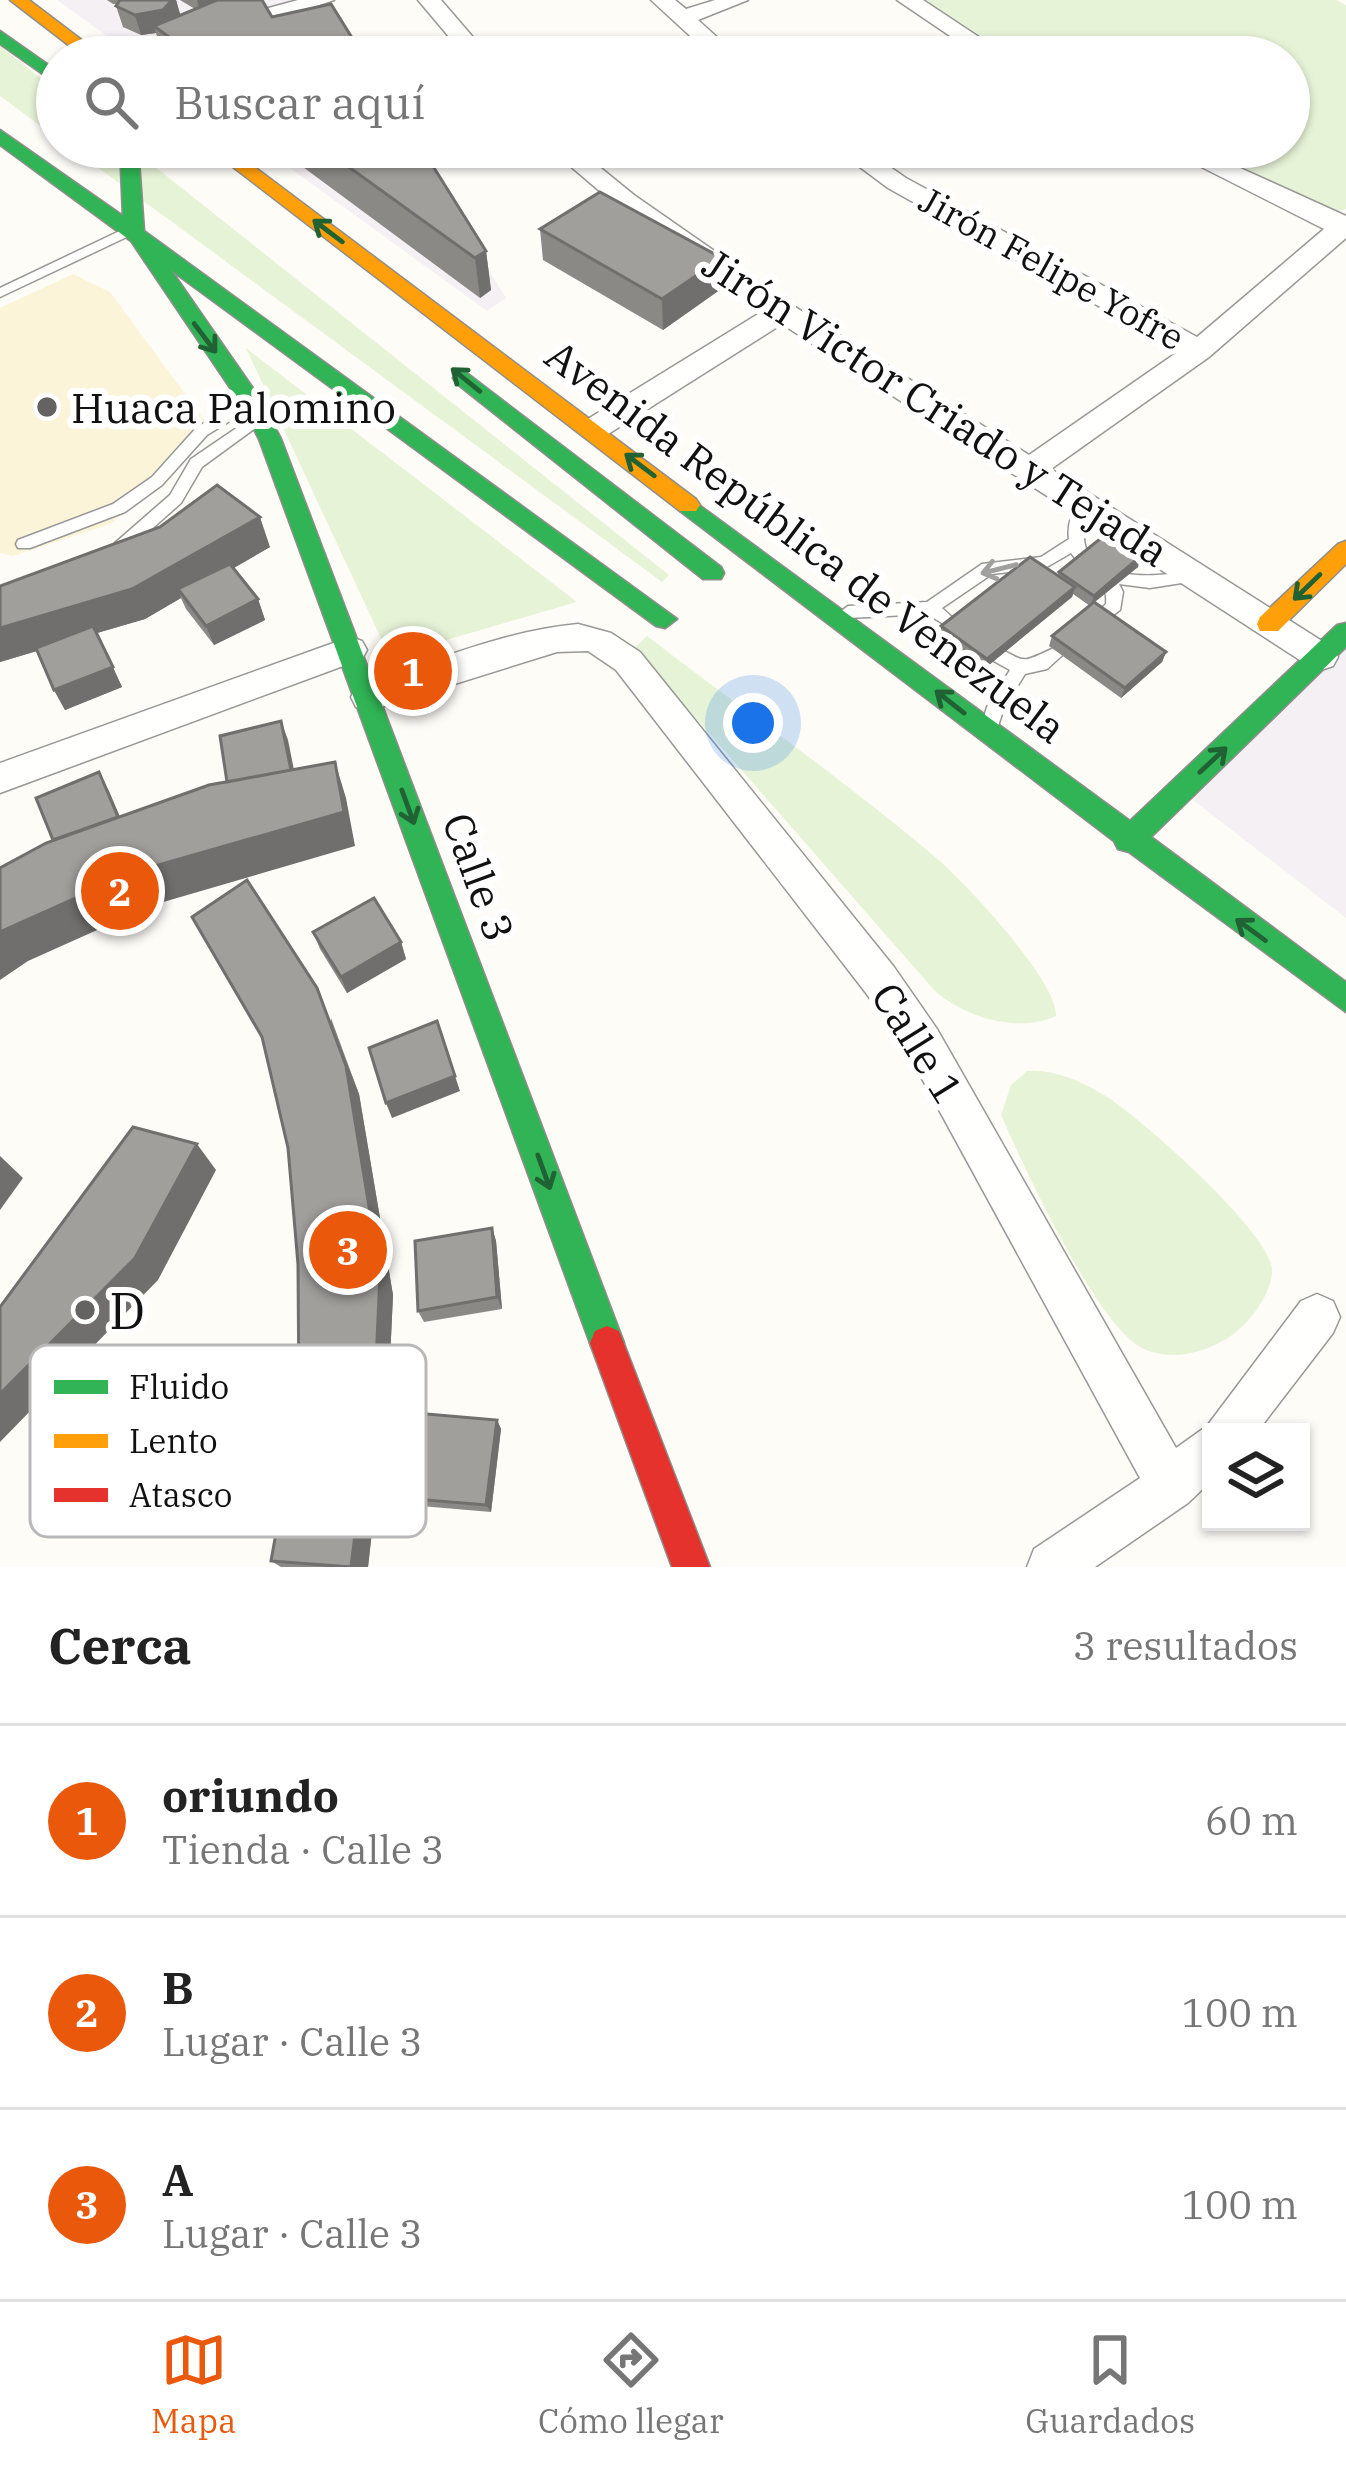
<!DOCTYPE html>
<html lang="es">
<meta charset="utf-8">
<style>
body{margin:0;font-family:"IBM Plex Serif",serif;background:#f6f6f6;color:#222}
.controls{position:absolute;right:36px;bottom:36px;display:grid;overflow:hidden;border-radius:0px;box-shadow:0 3px 9px #0004}
.controls button{width:108px;height:108px;display:grid;place-items:center;padding:0;border:0;border-bottom:3px solid #e0e0e0;background:#fff;color:#222;font:60px sans-serif}
.you{position:absolute;left:753px;top:723px;width:42px;height:42px;margin:-30px;border:9px solid #fff;border-radius:50%;background:#1a73e8;box-shadow:0 0 0 18px #1a73e833}
.badge{display:grid;place-items:center;width:78px;height:78px;border-radius:50%;background:#ea580c;color:#fff;font-size:39px;font-weight:700}
.pin{position:absolute;translate:-50% -50%;border:6px solid #fff;box-shadow:0 3px 12px #0006}
.list{margin:0;padding:0;list-style:none}
h2{display:flex;justify-content:space-between;align-items:center;height:156px;margin:0;padding:0 48px;font-size:51px}
h2 small{font-size:39px;font-weight:400;color:#767676}
.list li{display:grid;grid-template-columns:78px 1fr auto;gap:36px;align-items:center;box-sizing:border-box;height:192px;padding:0 48px;border-top:3px solid #e0e0e0}
.list b{display:block;font-size:45px;white-space:nowrap}
.list p{margin:0;font-size:39px;white-space:nowrap;color:#767676}
.list em{font-size:39px;font-style:normal;color:#767676}
.icon{flex:none;width:66px;height:66px;fill:none;stroke:currentColor;stroke-width:2;stroke-linecap:round;stroke-linejoin:round}
.map{position:relative;flex:none;width:1346px;height:1567px;overflow:hidden}
.search{position:absolute;background:#fff;box-shadow:0 3px 9px #0004;left:36px;right:36px;top:36px;height:132px;display:flex;align-items:center;gap:30px;box-sizing:border-box;padding:0 42px;border-radius:66px;color:#767676;font-size:45px}
.sheet{height:732px;background:#fff}
nav{display:flex;justify-content:space-around;align-items:center;box-sizing:border-box;height:168px;border-top:3px solid #e0e0e0;background:#fff;font-size:33px;color:#767676}
nav a{display:grid;justify-items:center;gap:6px}
nav .on{color:#ea580c}
.map>svg:first-child{display:block}
.industrial{fill:#f5f0f3}
.green{fill:#e7f3d7}
.sand{fill:#fcf4d9}
.lines{fill:none;stroke-linecap:round;stroke-linejoin:round}
.lane-casing{stroke:#979795;stroke-width:3}
.street-casing{stroke:#979795;stroke-width:3}
.fast-casing{stroke:#8e8d8b;stroke-width:3}
.slow-casing{stroke:#8e8d8b;stroke-width:3}
.jam-casing{stroke:#8e8d8b;stroke-width:3}
.lane{fill:#fffffe;fill-rule:evenodd}
.street{fill:#fffffe;fill-rule:evenodd}
.fast{fill:#30b455;fill-rule:evenodd}
.slow{fill:#ff9f0a;fill-rule:evenodd}
.jam{fill:#e5322d;fill-rule:evenodd}
.wall{fill:#8a8986}
.shaded-wall{fill:#716f6d}
.building{fill:#a19f9c;stroke:#716f6d;stroke-width:3}
.oneway{stroke:#206233}
.oneway2{stroke:#a0a09f}
.poi-dot{fill:#646362;stroke:#fff;stroke-width:4.5}
.labels{text-anchor:middle;dominant-baseline:central;stroke-width:12;stroke-linejoin:round;paint-order:stroke}
.far-street-label{font-size:36px;fill:#111;stroke:#fff}
.poi-label{font-size:42px;fill:#111;stroke:#fff;text-anchor:start}
.street-label{font-size:42px;fill:#111;stroke:#fff}
.near-poi-label{font-size:51px;fill:#111;stroke:#fff;text-anchor:start}
.key{fill:#fff;stroke:#b8b8b8;stroke-width:3}
.key-label{font-size:33px;fill:#111}
</style>
<div class="map">
<svg width="1346" height="1567" viewBox="0 0 1346 1567">
<rect width="100%" height="100%" fill="#fdfcf7"/>
<!-- industrial -->
<path class="industrial" d="M57 0H318L350 44 136 57Z
M261 147H413L506 298 487 311Z
M1346 647V918L1180 790Z"/>
<!-- green -->
<path class="green" d="M926 0H1336L1346 5V209L1333 212 1189 147H1289V57H1012Z
M0 46 57 91V138L0 96Z
M70 147H130L669 575 662 582Z
M246 348 577 602 436 643 386 649Z
M647 636C744 711 848 782 941 862 968 886 1058 982 1056 1016 1017 1034 964 1017 934 990L639 653 635 647Z
M1027 1071C1055 1069 1080 1081 1104 1095 1138 1115 1272 1234 1272 1270 1272 1295 1248 1325 1228 1338 1203 1353 1170 1362 1142 1348 1097 1326 1023 1165 1001 1115L1011 1085Z"/>
<!-- sand -->
<path class="sand" d="M73 274 110 292 208 425 111 524 13 556 0 553V308Z"/>
<g class="lines">
<!-- lane casing -->
<g class="lane-casing">
<path id="lane" d="M128 227 135 231 133 234 0 297V288Z
M251 397 256 399V405L207 435 162 485 125 512 30 548H18L16 544 18 540 113 504 152 477 197 427Z
M260 412 267 417 265 421 202 467 181 503 127 551H115L113 547 115 543 170 495 191 459Z
M1084 499 1092 505C1089 514 1084 524 1084 533 1081 586 1162 577 1195 570L1203 576 1201 580 1150 588 1119 584 1123 592 1120 610 1093 630 1085 624 1106 604C1108 582 1095 580 1082 568 1081 567 1072 554 1071 553L1045 568 992 574 942 608 955 620 947 626 927 614 848 618 840 612 848 606 927 602 982 564 1041 557 1069 539C1067 527 1072 504 1084 499Z
M987 643C1030 661 1014 667 1058 646L1066 652 1047 669 1025 674 1004 708 996 732H984L981 727 987 707 1010 670 981 654 979 649Z"/>
</g>
<!-- street casing -->
<g class="street-casing">
<path id="street" d="M298 0H334L167 57H135L202 26Z
M418 0H441L490 57H466Z
M651 0H675L686 9 715 0H748L698 20 739 57H713Z
M897 0H923L1009 57H981Z
M548 147H575L634 195 792 305 1029 455 1179 351 888 188 833 147H861L906 178 1197 337 1324 229 1162 147H1194L1346 216V238L1209 357 1051 469 1333 648 1338 657 1333 666 1321 670 1309 666 782 324 605 436H583L579 429 583 422 763 311 616 205Z
M578 624 611 633 640 652 894 967 937 1029 1176 1448 1207 1426 1301 1301 1317 1294 1333 1301 1340 1317 1333 1333 1257 1432H1211V1481L1188 1503 1095 1567H1027L1034 1549 1140 1478 909 1055 866 993 616 670 588 651 557 652 368 711 356 707 351 697 356 687C428 664 501 631 578 624Z
M350 637 362 641 367 650 362 659 0 793V763Z"/>
</g>
<!-- fast casing -->
<g class="fast-casing">
<path id="fast" d="M0 31 57 71V84L0 44Z
M0 130 123 216 120 147H138L144 231 677 619 665 628 656 626 171 270 259 397 281 439 624 1343 619 1355 607 1360 595 1355 590 1343 259 439 241 404 131 241 0 145Z
M464 371 721 567 724 573 721 579H703L456 383 453 378Z
M688 497 1130 821 1337 625 1346 623V647L1151 837 1346 982V1012L1129 852 1118 849 1114 841 680 511 676 505Z"/>
</g>
<!-- slow casing -->
<g class="slow-casing">
<path id="slow" d="M10 0H29L104 57H84Z
M207 147H228L696 499 700 505 696 511H680Z
M1346 541V564L1278 631H1260L1257 624 1260 617 1338 544Z"/>
</g>
<!-- jam casing -->
<g class="jam-casing">
<path id="jam" d="M607 1326 619 1331 710 1567H672L590 1343 595 1331Z"/>
</g>
<!-- lane -->
<use href="#lane" class="lane"/>
<!-- street -->
<use href="#street" class="street"/>
<!-- fast -->
<use href="#fast" class="fast"/>
<!-- slow -->
<use href="#slow" class="slow"/>
<!-- jam -->
<use href="#jam" class="jam"/>
</g>
<!-- wall -->
<path class="wall" d="M107 0H176L180 15 195 9 180 0H262L272 17 364 57H163L156 33 141 35 123 27 116 6 118 4H113Z
M276 147H421L486 251 491 290 480 298Z
M540 229 722 258 721 289 663 330 543 260Z
M270 547 233 568 258 599 265 620 214 645 186 609 181 598 145 619 97 633 122 687 65 710 54 690 37 651 0 662V586Z
M1138 567 1094 602 1166 652 1162 662 1121 698 1049 646 1052 636 1090 606 1073 594 1072 597 984 669 939 637 941 626 1057 575 1059 572Z
M313 932 401 942 406 959 347 993 320 949Z
M331 1018 359 1094 393 1295 389 1381 368 1567H281L271 1561 299 1405Z
M492 1228 496 1241 502 1309 424 1322 418 1311Z
M497 1420 501 1429 491 1512 409 1505 402 1498Z"/>
<!-- shaded-wall -->
<path class="shaded-wall" d="M172 0H176L181 17 154 26 156 33 141 35 135 15Z
M197 0H242L200 12Z
M486 251 491 290 480 298 475 258Z
M722 258 721 289 663 330 662 299Z
M260 517 270 547 184 597 178 589 181 598 145 619 97 633 122 687 65 710 54 690 97 633 0 662V628Z
M1141 556 1138 567 1090 606 1094 596Z
M1075 587 1072 597 984 669 987 659Z
M258 599 265 620 214 645 206 626Z
M1166 652 1162 662 1121 698 1125 688Z
M281 721 288 740 298 790 236 805Z
M335 762 346 798 355 846 153 905 28 961 0 980V932Z
M99 772 109 791 129 838 56 847Z
M401 942 406 959 347 993 341 977Z
M317 988 359 1094 393 1295 389 1381 368 1567H351Z
M455 1076 460 1091 392 1118 386 1103Z
M197 1144 216 1170 158 1280 0 1442V1394Z
M0 1156 23 1178 0 1210Z
M492 1228 496 1241 502 1309 497 1297Z
M497 1420 501 1429 491 1512 486 1505Z"/>
<!-- building -->
<path class="building" d="M120 0H172L163 10 135 15 116 6Z
M217 0H262L272 17 331 4 364 57H196L154 26Z
M321 147H421L486 251 475 258Z
M600 192 722 258 662 299 540 229Z
M217 485 260 517 132 589 0 628V586L160 527Z
M1106 534 1141 556 1094 596 1059 572Z
M1030 557 1075 587 987 659 941 626Z
M230 564 258 599 206 626 178 589Z
M1094 602 1166 652 1125 688 1052 636Z
M93 626 113 667 54 690 36 648Z
M281 721 291 770 227 782 220 736Z
M335 762 344 812 134 872 0 932V868L46 843 209 785Z
M99 772 118 817 53 840 36 798Z
M247 880 317 988 346 1066 380 1274 376 1362 351 1567 271 1561 299 1405 298 1264 288 1148 262 1037 192 917Z
M374 898 401 942 341 977 313 932Z
M437 1021 455 1076 386 1103 369 1048Z
M133 1127 197 1144 135 1258 0 1394V1307Z
M492 1228 497 1297 418 1311 415 1241Z
M415 1413 497 1420 486 1505 402 1498Z"/>
<!-- one-way arrows -->
<defs><path id="oneway-shaft" d="M-6 0H5M1.5-3L5.5 0L1.5 3" fill="none" stroke-width="1.6" stroke-linecap="round" stroke-linejoin="round" transform="scale(3)"/></defs>
<g class="oneway">
<use href="#oneway-shaft" transform="translate(328 231) rotate(-143)"/>
<use href="#oneway-shaft" transform="translate(205 338) rotate(53)"/>
<use href="#oneway-shaft" transform="translate(466 380) rotate(-141)"/>
<use href="#oneway-shaft" transform="translate(640 465) rotate(-143)"/>
<use href="#oneway-shaft" transform="translate(1307 587) rotate(136)"/>
<use href="#oneway-shaft" transform="translate(950 702) rotate(-142)"/>
<use href="#oneway-shaft" transform="translate(1213 760) rotate(-43)"/>
<use href="#oneway-shaft" transform="translate(408 807) rotate(70)"/>
<use href="#oneway-shaft" transform="translate(1251 930) rotate(-144)"/>
<use href="#oneway-shaft" transform="translate(544 1172) rotate(70)"/>
</g>
<use class="oneway2" href="#oneway-shaft" transform="translate(999 569) rotate(166)"/>
<!-- markers -->
<g class="poi-dot">
<circle cx="47" cy="407" r="12"/>
<circle cx="85" cy="1310" r="12"/>
</g>
<g class="labels">
<!-- far-street labels -->
<g class="far-street-label">
<text transform="translate(1052 268) rotate(29)">Jirón Felipe Yofre</text>
</g>
<!-- poi labels -->
<g class="poi-label">
<text x="71" y="407">Huaca Palomino</text>
</g>
<!-- street labels -->
<g class="street-label">
<text transform="translate(936 407) rotate(33)">Jirón Victor Criado y Tejada</text>
<text transform="translate(806 541) rotate(37)">Avenida República de Venezuela</text>
<text transform="translate(479 877) rotate(70)">Calle 3</text>
<text transform="translate(918 1043) rotate(58)">Calle 1</text>
</g>
<!-- near-poi labels -->
<g class="near-poi-label">
<text x="109" y="1310">D</text>
</g>
</g>
<!-- legend -->
<rect x="30" y="1345" width="396" height="192" rx="18" class="key"/>
<rect x="54" y="1380" width="54" height="14" fill="#30b455"/>
<rect x="54" y="1434" width="54" height="14" fill="#ff9f0a"/>
<rect x="54" y="1488" width="54" height="14" fill="#e5322d"/>
<g class="key-label">
<text x="129" y="1399">Fluido</text>
<text x="129" y="1453">Lento</text>
<text x="129" y="1507">Atasco</text>
</g>
</svg>
<div class="controls">
<button><svg class="icon" aria-label="layers" viewBox="0 0 24 24"><path d="M12 4l9 5-9 5-9-5zM3 14l9 5 9-5"/></svg></button>
</div>
<div class="you"></div>
<div class="pin badge" style="left:413px;top:671px">1</div>
<div class="pin badge" style="left:120px;top:891px">2</div>
<div class="pin badge" style="left:348px;top:1250px">3</div>
<div class="search"><svg class="icon" aria-label="search" viewBox="0 0 24 24"><circle cx="10" cy="10" r="6"/><path d="M15 15l6 6"/></svg>Buscar aquí</div>
</div>
<section class="sheet">
<h2>Cerca<small>3 resultados</small></h2>
<ul class="list">
<li><span class="badge">1</span><div><b>oriundo</b><p>Tienda · Calle 3</p></div><em>60 m</em></li>
<li><span class="badge">2</span><div><b>B</b><p>Lugar · Calle 3</p></div><em>100 m</em></li>
<li><span class="badge">3</span><div><b>A</b><p>Lugar · Calle 3</p></div><em>100 m</em></li>
</ul>
</section>
<nav>
<a class="on"><svg class="icon" aria-label="map" viewBox="0 0 24 24"><path d="M3 6l6-2 6 2 6-2v14l-6 2-6-2-6 2zM9 4v14M15 6v14"/></svg>Mapa</a>
<a><svg class="icon" aria-label="directions" viewBox="0 0 24 24"><path d="M12 3l9 9-9 9-9-9zM9 14v-3h6M13 9l2 2-2 2"/></svg>Cómo llegar</a>
<a><svg class="icon" aria-label="saved" viewBox="0 0 24 24"><path d="M7 4h10v16l-5-4-5 4z"/></svg>Guardados</a>
</nav>
